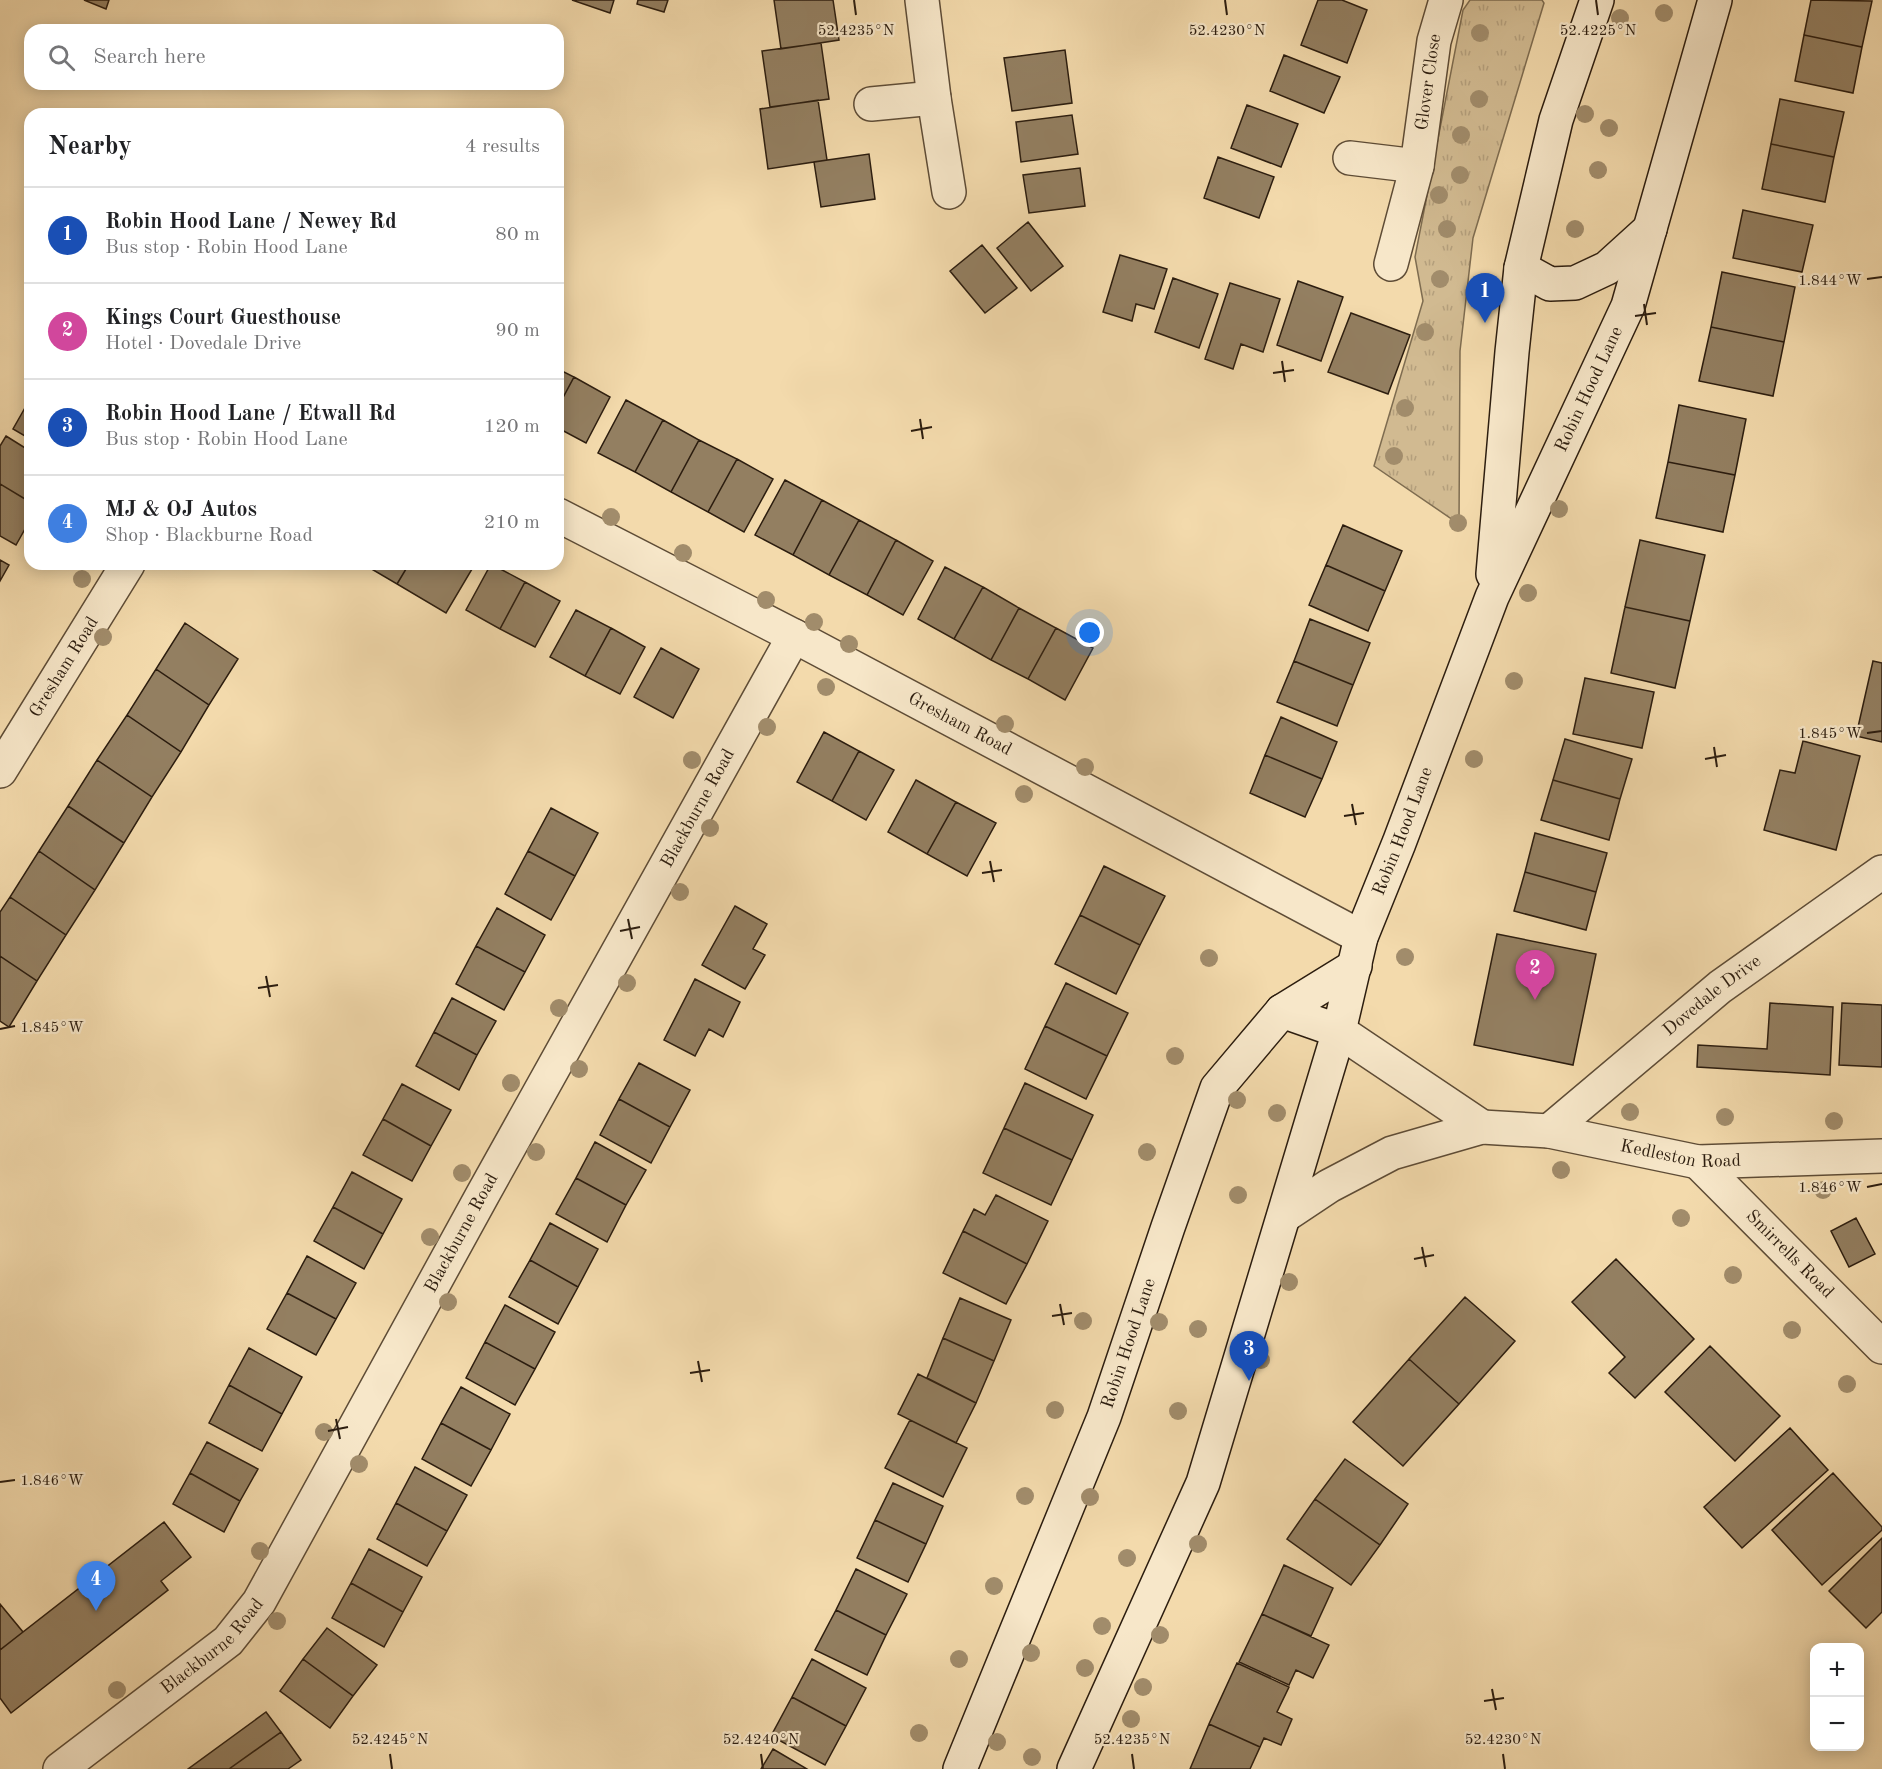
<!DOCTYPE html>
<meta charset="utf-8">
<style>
body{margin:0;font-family:"Old Standard TT",serif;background:#f2f2f2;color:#202124}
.controls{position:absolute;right:18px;bottom:18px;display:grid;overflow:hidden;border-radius:12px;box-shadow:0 3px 15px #0003}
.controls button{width:54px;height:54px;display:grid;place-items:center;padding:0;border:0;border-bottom:2px solid #e0e0e0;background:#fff;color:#202124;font:30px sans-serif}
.you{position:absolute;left:1090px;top:633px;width:21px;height:21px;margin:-15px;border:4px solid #fff;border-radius:50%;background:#1a73e8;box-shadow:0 0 0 9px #1a73e833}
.badge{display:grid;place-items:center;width:39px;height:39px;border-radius:50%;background:#8f2418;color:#fff;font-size:20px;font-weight:700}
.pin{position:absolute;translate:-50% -50px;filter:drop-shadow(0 2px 3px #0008)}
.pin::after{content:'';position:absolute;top:32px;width:21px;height:18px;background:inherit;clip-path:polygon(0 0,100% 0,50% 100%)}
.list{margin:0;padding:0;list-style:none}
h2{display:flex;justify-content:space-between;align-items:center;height:78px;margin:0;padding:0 24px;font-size:26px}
h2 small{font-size:20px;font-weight:400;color:#757577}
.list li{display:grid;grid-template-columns:39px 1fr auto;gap:18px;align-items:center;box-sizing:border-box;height:96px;padding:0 24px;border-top:2px solid #e0e0e0}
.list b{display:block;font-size:22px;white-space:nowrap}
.list p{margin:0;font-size:20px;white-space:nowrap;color:#757577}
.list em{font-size:20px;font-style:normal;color:#757577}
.icon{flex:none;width:33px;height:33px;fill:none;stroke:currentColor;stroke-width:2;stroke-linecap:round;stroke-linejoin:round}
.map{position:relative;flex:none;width:1882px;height:1769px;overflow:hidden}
.search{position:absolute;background:#fff;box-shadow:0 3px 15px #0003;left:24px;top:24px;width:540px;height:66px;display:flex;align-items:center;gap:15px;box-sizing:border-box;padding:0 21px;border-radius:18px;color:#757577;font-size:22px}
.panel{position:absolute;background:#fff;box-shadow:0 3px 15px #0003;left:24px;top:108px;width:540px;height:462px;border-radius:18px}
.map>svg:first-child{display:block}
.grass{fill:url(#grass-tufts);stroke:#7e6c50;stroke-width:1.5}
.building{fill:#937f61;stroke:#2c1d0f;stroke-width:1.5}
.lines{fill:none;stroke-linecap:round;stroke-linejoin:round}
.street-casing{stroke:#5e4c36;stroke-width:36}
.secondary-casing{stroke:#2c1d0f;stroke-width:36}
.street{stroke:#f7e7c9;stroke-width:33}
.secondary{stroke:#f7e7c9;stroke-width:33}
.tree{fill:#a18c6b}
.ticks{fill:none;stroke:#2c1d0f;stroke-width:2}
.labels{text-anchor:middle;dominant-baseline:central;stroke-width:4.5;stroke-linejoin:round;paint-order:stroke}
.street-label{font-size:18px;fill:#2c1d0f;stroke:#f7e7c9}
.ticks-label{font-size:15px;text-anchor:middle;fill:#2c1d0f;stroke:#f7e7c9;stroke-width:4.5;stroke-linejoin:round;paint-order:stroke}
</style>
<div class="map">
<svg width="1882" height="1769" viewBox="0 0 1882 1769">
<defs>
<pattern id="grass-tufts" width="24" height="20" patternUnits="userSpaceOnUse" patternTransform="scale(1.5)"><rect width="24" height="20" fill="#d1ba91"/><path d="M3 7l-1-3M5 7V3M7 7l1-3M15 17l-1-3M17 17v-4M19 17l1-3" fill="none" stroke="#b49f7c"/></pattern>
</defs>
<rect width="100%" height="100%" fill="#f3daac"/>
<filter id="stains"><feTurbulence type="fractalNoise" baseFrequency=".00333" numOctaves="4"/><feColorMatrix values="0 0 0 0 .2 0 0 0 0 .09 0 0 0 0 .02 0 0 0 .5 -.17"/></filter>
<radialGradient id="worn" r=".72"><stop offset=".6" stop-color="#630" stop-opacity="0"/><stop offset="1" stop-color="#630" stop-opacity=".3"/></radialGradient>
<!-- grass -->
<path class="grass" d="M1470 0H1542L1544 3 1473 238 1460 351 1459 524 1374 466 1423 301 1415 257 1463 10Z"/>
<!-- building -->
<path class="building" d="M84 0H109L106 9Z
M572 0H614L610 13Z
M638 0H668L664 12 637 4Z
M774 0H833L839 40 781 49Z
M1318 0H1342L1367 10 1347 63 1301 45Z
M1811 0 1872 1 1862 47 1804 35Z
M1804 35 1862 47 1853 93 1795 81Z
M821 43 829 99 770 107 762 51Z
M1065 50 1072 103 1012 111 1004 58Z
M1284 55 1340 77 1324 113 1270 91Z
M1780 99 1844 112 1834 157 1771 144Z
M818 100 827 160 768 169 760 109Z
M1247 105 1298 124 1281 167 1231 148Z
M1072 115 1078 154 1021 162 1016 122Z
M1771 144 1834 157 1825 202 1762 189Z
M869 154 875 199 821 207 814 162Z
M1218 157 1274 177 1259 218 1204 198Z
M1080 168 1085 206 1029 213 1023 175Z
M1743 210 1813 225 1802 272 1733 258Z
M1028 222 1063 266 1031 291 997 248Z
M982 245 1017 288 985 313 950 271Z
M1120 255 1167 269 1154 309 1136 304 1132 321 1103 312Z
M1722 272 1795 287 1784 342 1711 327Z
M1173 278 1218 294 1199 348 1155 332Z
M1298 281 1343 297 1321 361 1277 345Z
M1230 283 1280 299 1263 352 1241 344 1233 369 1205 359Z
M1351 313 1410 335 1388 394 1328 372Z
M1711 327 1784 342 1773 396 1699 381Z
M558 369 574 377 558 407Z
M574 377 610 397 586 443 558 428V407Z
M30 399V439L13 429Z
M626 400 663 420 635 472 598 453Z
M1679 405 1746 419 1735 475 1668 462Z
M663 420 699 440 671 492 635 472Z
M6 436 30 451V502L0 484V446Z
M699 440 737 459 708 512 671 492Z
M737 459 773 479 744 532 708 512Z
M1668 462 1735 475 1723 532 1656 518Z
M785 480 822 500 793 555 755 535Z
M0 484 30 502V520L16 545 0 536Z
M822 500 859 520 829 575 793 555Z
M859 520 896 540 867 595 829 575Z
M1343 525 1402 551 1385 591 1326 565Z
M896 540 933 561 903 615 867 595Z
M1640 540 1705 555 1690 621 1625 607Z
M0 560 9 565 0 581Z
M363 564H409L397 584Z
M409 564H475L446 613 397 584Z
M491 564 525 582 500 629 466 610Z
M1326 565 1385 591 1368 631 1309 605Z
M945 567 983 587 954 639 918 619Z
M525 582 560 601 535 647 500 629Z
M983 587 1019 608 991 660 954 639Z
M1625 607 1690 621 1675 688 1611 673Z
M1019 608 1056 628 1028 679 991 660Z
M576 610 611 628 585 676 550 657Z
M1310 619 1370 643 1353 685 1294 661Z
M185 623 238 659 209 705 156 669Z
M611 628 645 647 620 694 585 676Z
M1056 628 1093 648 1065 700 1028 679Z
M661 648 699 669 673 718 634 697Z
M1294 661 1353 685 1337 726 1277 702Z
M1873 661 1882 663V742L1856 736Z
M156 669 209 705 181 752 127 715Z
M1585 678 1654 692 1642 748 1573 734Z
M127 715 181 752 152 797 97 760Z
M1281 717 1337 742 1322 779 1265 755Z
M824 732 859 751 832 801 797 782Z
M1565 739 1632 759 1620 799 1553 780Z
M1803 741 1860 756 1836 850 1764 830 1780 770 1795 773Z
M859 751 894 770 866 820 832 801Z
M1265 755 1322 779 1305 817 1250 793Z
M97 760 152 797 124 843 68 806Z
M916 780 956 802 927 854 888 832Z
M1553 780 1620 799 1609 840 1541 820Z
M956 802 996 823 967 876 927 854Z
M68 806 124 843 95 890 39 851Z
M551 808 598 833 575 876 528 851Z
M1535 833 1607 853 1596 892 1525 872Z
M39 851 95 890 66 935 10 897Z
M528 851 575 876 551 920 505 894Z
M1104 866 1165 896 1140 945 1080 915Z
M1525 872 1596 892 1586 930 1514 911Z
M10 897 66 935 37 981 0 956V912Z
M735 906 767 924 753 949 765 955 745 989 702 965Z
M497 908 545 935 525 972 476 946Z
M1080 915 1140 945 1116 994 1055 964Z
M1497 934 1596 954 1573 1065 1474 1045Z
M476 946 525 972 504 1010 456 984Z
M0 956 37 981 9 1027 0 1021Z
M695 979 740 1002 723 1037 709 1029 695 1056 664 1040Z
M1066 983 1128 1013 1107 1056 1045 1026Z
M452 998 496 1021 477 1055 434 1032Z
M1770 1003 1833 1007 1830 1075 1697 1067 1698 1045 1767 1049Z
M1842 1003 1882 1005V1067L1839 1065Z
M1045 1026 1107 1056 1086 1099 1025 1069Z
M434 1032 477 1055 459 1090 416 1066Z
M639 1063 690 1090 670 1127 619 1099Z
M1025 1083 1093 1115 1072 1160 1004 1128Z
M402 1084 451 1110 431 1146 383 1119Z
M619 1099 670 1127 651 1163 600 1135Z
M383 1119 431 1146 412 1181 363 1155Z
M1004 1128 1072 1160 1051 1205 983 1173Z
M595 1142 646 1170 626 1205 576 1178Z
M352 1172 402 1199 383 1234 333 1207Z
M576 1178 626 1205 607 1242 556 1214Z
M996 1195 1048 1221 1027 1264 963 1231 974 1209 985 1215Z
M333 1207 383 1234 364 1269 314 1241Z
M1856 1218 1875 1254 1849 1267 1831 1231Z
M550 1223 598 1249 578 1287 530 1260Z
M963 1231 1027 1264 1006 1304 943 1273Z
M307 1256 356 1283 336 1319 287 1293Z
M1616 1259 1694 1339 1635 1398 1609 1373 1625 1357 1572 1302Z
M530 1260 578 1287 558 1324 509 1297Z
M287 1293 336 1319 316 1355 267 1329Z
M1465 1297 1515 1341 1459 1404 1409 1359Z
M960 1298 1011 1320 994 1361 943 1338Z
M505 1305 555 1332 535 1369 485 1342Z
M943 1338 994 1361 976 1403 927 1378Z
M485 1342 535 1369 515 1405 466 1378Z
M1710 1346 1780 1416 1735 1461 1665 1392Z
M249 1348 302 1377 282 1414 229 1385Z
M1409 1359 1459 1404 1403 1466 1353 1422Z
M918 1374 976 1403 956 1443 898 1414Z
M229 1385 282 1414 262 1451 209 1423Z
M461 1387 510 1414 491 1450 441 1423Z
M910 1420 967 1448 943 1497 885 1468Z
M441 1423 491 1450 471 1486 422 1459Z
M1790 1428 1828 1470 1742 1548 1704 1507Z
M207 1442 258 1469 240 1501 190 1473Z
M1345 1459 1408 1504 1380 1545 1315 1499Z
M415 1467 467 1495 447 1531 396 1503Z
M190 1473 240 1501 224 1532 173 1504Z
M1833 1473 1882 1527V1530L1822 1585 1772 1530Z
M893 1483 943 1506 926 1544 875 1520Z
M1315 1499 1380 1545 1351 1585 1287 1539Z
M396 1503 447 1531 427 1566 377 1539Z
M875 1520 926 1544 908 1582 857 1558Z
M164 1522 191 1557 161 1581 168 1590 11 1713 0 1698V1650Z
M1882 1538V1612L1866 1628 1829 1591Z
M369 1549 422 1577 403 1612 351 1583Z
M1284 1565 1333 1588 1311 1636 1262 1614Z
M856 1569 907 1594 886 1635 836 1610Z
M351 1583 403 1612 384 1647 332 1618Z
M0 1604 23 1632 0 1650Z
M836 1610 886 1635 867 1675 815 1650Z
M1262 1614 1329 1645 1313 1678 1296 1670 1289 1685 1239 1662Z
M327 1628 377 1665 353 1696 303 1659Z
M303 1659 353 1696 330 1728 280 1691Z
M812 1659 866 1688 846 1726 792 1697Z
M1237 1663 1289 1687 1277 1712 1292 1719 1281 1745 1264 1738 1260 1747 1209 1724Z
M792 1697 846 1726 825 1765 771 1736Z
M266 1712 281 1732 229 1769H188Z
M1209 1724 1260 1747 1250 1769H1190Z
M281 1732 301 1760 288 1769H229Z
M773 1749 807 1769H761Z"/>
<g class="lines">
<!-- street casing -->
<g class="street-casing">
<g id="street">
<path d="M922 0 934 98 949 192"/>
<path d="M871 104 934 98"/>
<path d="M1350 158 1417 166"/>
<path id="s1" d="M1391 264 1417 166 1434 41 1446 0"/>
<path id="s2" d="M558 515 794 636 1361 937"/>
<path id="s3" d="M0 771 128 564"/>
<path d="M1339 1031 1482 1127"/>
<path id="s4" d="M1549 1131 1720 987 1882 872"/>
<path id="s5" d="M1698 1162 1882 1347"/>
<path id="s6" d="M1284 1216 1329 1186 1392 1153 1482 1127 1549 1131 1698 1162 1882 1156"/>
<path id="s7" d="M60 1769 228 1641 259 1602 483 1194 794 636"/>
</g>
</g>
<!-- secondary casing -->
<g class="secondary-casing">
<g id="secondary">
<path d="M1521 268 1550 284 1575 283 1607 268 1650 229"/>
<path d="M1493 574 1512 352 1521 268 1556 120 1597 0"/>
<path d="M1282 1011 1339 1031"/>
<path id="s8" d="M960 1769 1104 1417 1168 1227 1217 1088 1282 1011 1355 966"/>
<path id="s9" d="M1074 1769 1203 1483 1339 1031 1361 937 1399 843 1492 597 1628 306 1715 0"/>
</g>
</g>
<!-- street -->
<use href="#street" class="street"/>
<!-- secondary -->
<use href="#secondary" class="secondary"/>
</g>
<!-- trees -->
<g class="tree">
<circle cx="1664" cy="13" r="9"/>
<circle cx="1620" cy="18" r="9"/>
<circle cx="1480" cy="33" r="9"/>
<circle cx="1479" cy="99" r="9"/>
<circle cx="1585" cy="114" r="9"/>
<circle cx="1609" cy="128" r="9"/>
<circle cx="1461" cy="135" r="9"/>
<circle cx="1598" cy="170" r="9"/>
<circle cx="1460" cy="175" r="9"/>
<circle cx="1439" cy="195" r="9"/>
<circle cx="1447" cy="229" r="9"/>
<circle cx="1575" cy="229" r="9"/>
<circle cx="1440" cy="279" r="9"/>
<circle cx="1425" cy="332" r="9"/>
<circle cx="1405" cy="408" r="9"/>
<circle cx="1394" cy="456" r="9"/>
<circle cx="1559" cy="509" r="9"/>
<circle cx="611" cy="517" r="9"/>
<circle cx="1458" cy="523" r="9"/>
<circle cx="683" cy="553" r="9"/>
<circle cx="82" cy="579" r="9"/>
<circle cx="1528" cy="593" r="9"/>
<circle cx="766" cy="600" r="9"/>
<circle cx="814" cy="622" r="9"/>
<circle cx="103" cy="637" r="9"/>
<circle cx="849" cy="644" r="9"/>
<circle cx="1514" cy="681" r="9"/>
<circle cx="826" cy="687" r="9"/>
<circle cx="1005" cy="724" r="9"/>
<circle cx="767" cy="727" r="9"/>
<circle cx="1474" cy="759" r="9"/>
<circle cx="692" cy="760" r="9"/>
<circle cx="1085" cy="767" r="9"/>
<circle cx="1024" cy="794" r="9"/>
<circle cx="710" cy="828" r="9"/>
<circle cx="680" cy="892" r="9"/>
<circle cx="1405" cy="957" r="9"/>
<circle cx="1209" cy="958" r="9"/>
<circle cx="627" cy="983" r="9"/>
<circle cx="559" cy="1008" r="9"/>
<circle cx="1175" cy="1056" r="9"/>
<circle cx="579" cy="1069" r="9"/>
<circle cx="511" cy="1083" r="9"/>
<circle cx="1237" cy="1100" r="9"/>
<circle cx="1630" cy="1112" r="9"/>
<circle cx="1277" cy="1113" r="9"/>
<circle cx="1725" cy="1117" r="9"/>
<circle cx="1834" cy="1121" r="9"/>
<circle cx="536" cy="1152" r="9"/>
<circle cx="1147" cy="1152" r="9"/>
<circle cx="1561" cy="1170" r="9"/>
<circle cx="462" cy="1173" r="9"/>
<circle cx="1823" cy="1190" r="9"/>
<circle cx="1238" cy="1195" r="9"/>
<circle cx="1681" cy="1218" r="9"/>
<circle cx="430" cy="1237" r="9"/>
<circle cx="1733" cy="1275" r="9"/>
<circle cx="1289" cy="1282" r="9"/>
<circle cx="448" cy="1302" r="9"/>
<circle cx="1083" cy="1321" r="9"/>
<circle cx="1159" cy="1322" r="9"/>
<circle cx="1198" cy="1329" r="9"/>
<circle cx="1792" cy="1330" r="9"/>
<circle cx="1261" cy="1360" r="9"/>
<circle cx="1847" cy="1384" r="9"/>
<circle cx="1055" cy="1410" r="9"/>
<circle cx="1178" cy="1411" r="9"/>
<circle cx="324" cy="1432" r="9"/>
<circle cx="359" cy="1464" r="9"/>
<circle cx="1025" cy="1496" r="9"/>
<circle cx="1090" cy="1497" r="9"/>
<circle cx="1198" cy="1544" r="9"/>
<circle cx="260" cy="1551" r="9"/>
<circle cx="1127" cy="1558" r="9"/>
<circle cx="994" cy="1586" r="9"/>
<circle cx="277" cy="1621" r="9"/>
<circle cx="1102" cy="1626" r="9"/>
<circle cx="1160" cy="1635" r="9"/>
<circle cx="1031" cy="1653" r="9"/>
<circle cx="959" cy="1659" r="9"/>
<circle cx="1085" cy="1668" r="9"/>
<circle cx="1143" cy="1687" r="9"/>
<circle cx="117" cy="1690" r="9"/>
<circle cx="1131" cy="1719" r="9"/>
<circle cx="919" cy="1733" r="9"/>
<circle cx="997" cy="1742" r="9"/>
<circle cx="1032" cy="1757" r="9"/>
</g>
<!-- ticks -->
<path class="ticks" d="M854 0 856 15M1225 0 1227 15M1596 0 1598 15M1867 279 1882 277M1644 304 1647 325M1635 316 1656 313M1282 361 1285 382M1273 373 1294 370M920 419 923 439M911 431 932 427M1867 733 1882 731M1714 747 1717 767M1705 759 1726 755M1352 804 1356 825M1344 816 1364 813M990 861 994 882M982 873 1002 870M628 919 632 939M620 931 640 927M266 976 270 997M258 988 278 985M0 1029 15 1026M1867 1187 1882 1184M1422 1247 1426 1267M1414 1259 1434 1255M1060 1304 1064 1325M1052 1316 1072 1313M698 1361 702 1382M690 1373 710 1370M336 1419 340 1439M328 1431 348 1427M0 1482 15 1480M1492 1689 1496 1710M1484 1701 1504 1698M390 1754 392 1769M761 1754 763 1769M1132 1754 1134 1769M1503 1754 1505 1769"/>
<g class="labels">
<!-- street labels -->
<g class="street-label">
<text stroke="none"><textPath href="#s1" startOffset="186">Glover Close</textPath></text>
<text stroke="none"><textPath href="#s9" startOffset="1476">Robin Hood Lane</textPath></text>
<text stroke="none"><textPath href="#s3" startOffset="122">Gresham Road</textPath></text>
<text stroke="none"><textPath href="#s2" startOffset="453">Gresham Road</textPath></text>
<text stroke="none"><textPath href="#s7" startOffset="1168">Blackburne Road</textPath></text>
<text stroke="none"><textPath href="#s9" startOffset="996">Robin Hood Lane</textPath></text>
<text stroke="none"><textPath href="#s4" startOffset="212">Dovedale Drive</textPath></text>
<text stroke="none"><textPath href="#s6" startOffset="420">Kedleston Road</textPath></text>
<text stroke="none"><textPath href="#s7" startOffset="682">Blackburne Road</textPath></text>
<text stroke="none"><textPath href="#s5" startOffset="130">Smirrells Road</textPath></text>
<text stroke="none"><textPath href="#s8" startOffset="458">Robin Hood Lane</textPath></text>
<text stroke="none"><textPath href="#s7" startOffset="196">Blackburne Road</textPath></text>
</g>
</g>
<g class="ticks-label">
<text x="856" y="35">52.4235°N</text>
<text x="1227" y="35">52.4230°N</text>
<text x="1598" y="35">52.4225°N</text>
<text x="1830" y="285">1.844°W</text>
<text x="1830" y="738">1.845°W</text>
<text x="52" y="1032">1.845°W</text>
<text x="1830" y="1192">1.846°W</text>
<text x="52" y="1485">1.846°W</text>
<text x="390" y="1744">52.4245°N</text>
<text x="761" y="1744">52.4240°N</text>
<text x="1132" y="1744">52.4235°N</text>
<text x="1503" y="1744">52.4230°N</text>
</g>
<rect width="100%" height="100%" filter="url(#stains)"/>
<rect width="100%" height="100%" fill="url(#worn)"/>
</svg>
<div class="controls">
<button>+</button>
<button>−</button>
</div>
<div class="you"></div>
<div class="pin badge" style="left:1485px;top:323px;background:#1a4fb4">1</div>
<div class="pin badge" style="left:1535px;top:1000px;background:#d1479c">2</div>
<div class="pin badge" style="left:1249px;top:1381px;background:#1a4fb4">3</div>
<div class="pin badge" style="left:96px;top:1611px;background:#3f7fe0">4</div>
<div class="search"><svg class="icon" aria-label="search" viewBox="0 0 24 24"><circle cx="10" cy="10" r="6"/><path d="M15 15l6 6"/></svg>Search here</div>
<section class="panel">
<h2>Nearby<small>4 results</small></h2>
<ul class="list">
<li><span class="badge" style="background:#1a4fb4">1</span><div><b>Robin Hood Lane / Newey Rd</b><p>Bus stop · Robin Hood Lane</p></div><em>80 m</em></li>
<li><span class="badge" style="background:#d1479c">2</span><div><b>Kings Court Guesthouse</b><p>Hotel · Dovedale Drive</p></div><em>90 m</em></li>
<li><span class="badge" style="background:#1a4fb4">3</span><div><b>Robin Hood Lane / Etwall Rd</b><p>Bus stop · Robin Hood Lane</p></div><em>120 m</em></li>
<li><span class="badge" style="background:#3f7fe0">4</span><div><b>MJ &amp; OJ Autos</b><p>Shop · Blackburne Road</p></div><em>210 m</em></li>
</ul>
</section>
</div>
